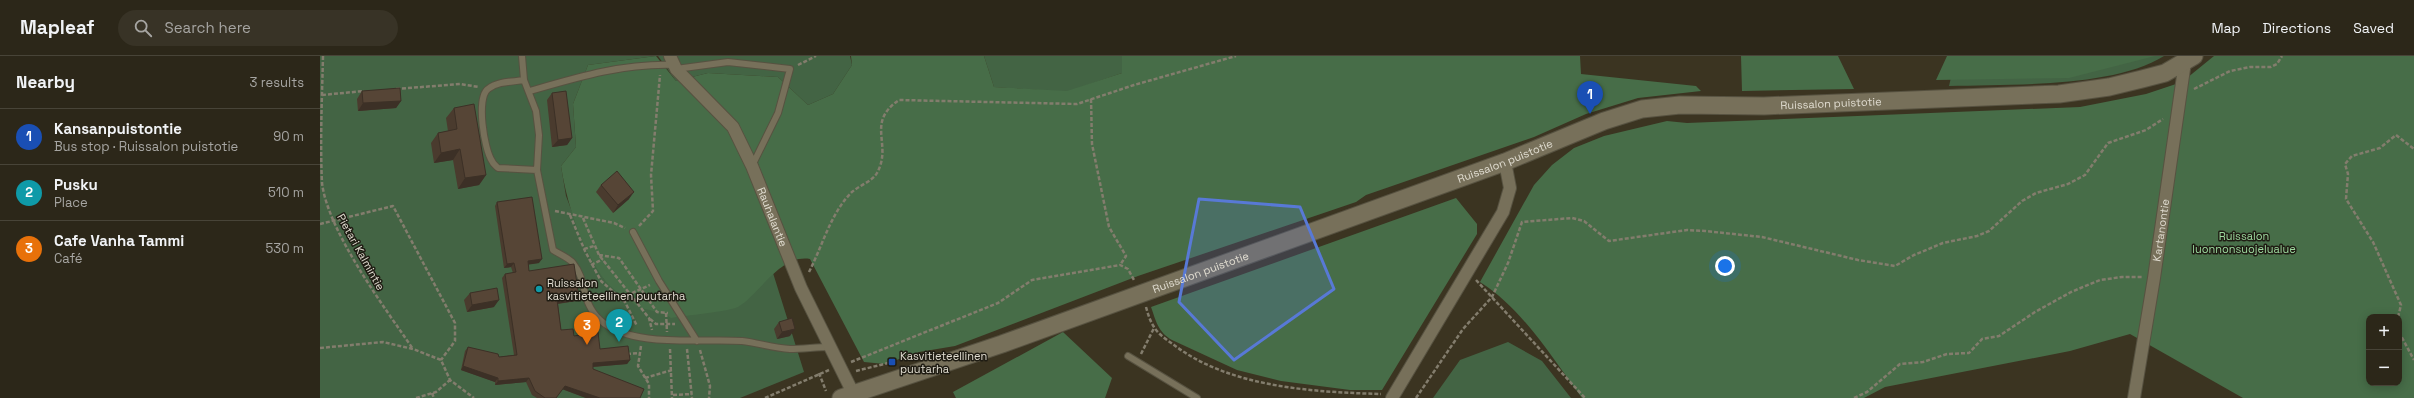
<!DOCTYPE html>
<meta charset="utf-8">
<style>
body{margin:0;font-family:"Space Grotesk",sans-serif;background:#383326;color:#f1f3f6}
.controls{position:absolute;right:12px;bottom:12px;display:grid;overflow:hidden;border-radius:8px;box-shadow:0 2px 10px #0003}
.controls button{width:36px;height:36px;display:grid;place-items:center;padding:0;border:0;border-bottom:1px solid #484438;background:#2c2719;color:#f1f3f6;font:20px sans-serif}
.you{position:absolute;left:1405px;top:210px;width:14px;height:14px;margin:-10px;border:3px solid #fff;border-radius:50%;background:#1a73e8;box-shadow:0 0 0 6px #1a73e833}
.badge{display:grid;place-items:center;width:26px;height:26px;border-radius:50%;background:#ea580c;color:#fff;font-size:13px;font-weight:700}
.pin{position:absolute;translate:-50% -33px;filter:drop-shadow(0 1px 2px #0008)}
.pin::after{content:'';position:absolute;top:21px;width:14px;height:12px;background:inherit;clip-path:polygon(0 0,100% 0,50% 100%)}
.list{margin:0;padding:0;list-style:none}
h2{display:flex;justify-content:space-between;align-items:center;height:52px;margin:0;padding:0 16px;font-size:17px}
h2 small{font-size:13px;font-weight:400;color:#a6a5a2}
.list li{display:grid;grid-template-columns:26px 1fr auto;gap:12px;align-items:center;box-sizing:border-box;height:56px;padding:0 16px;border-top:1px solid #484438}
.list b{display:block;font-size:15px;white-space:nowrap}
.list p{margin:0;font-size:13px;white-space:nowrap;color:#a6a5a2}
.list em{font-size:13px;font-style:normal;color:#a6a5a2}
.icon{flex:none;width:22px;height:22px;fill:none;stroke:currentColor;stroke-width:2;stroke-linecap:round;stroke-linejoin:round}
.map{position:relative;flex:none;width:2094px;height:342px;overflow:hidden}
header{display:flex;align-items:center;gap:24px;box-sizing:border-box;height:56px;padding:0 20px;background:#2c2719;border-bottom:1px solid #484438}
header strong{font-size:19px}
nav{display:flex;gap:22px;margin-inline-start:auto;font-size:14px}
.search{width:280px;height:36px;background:#383326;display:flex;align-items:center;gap:10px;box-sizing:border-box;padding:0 14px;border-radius:22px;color:#a6a5a2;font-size:15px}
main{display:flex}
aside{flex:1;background:#2c2719}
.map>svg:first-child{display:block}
.green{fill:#436444}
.forest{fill:#476d48;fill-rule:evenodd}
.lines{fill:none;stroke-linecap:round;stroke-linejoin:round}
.lane-casing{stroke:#575241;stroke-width:8}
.street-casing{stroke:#575241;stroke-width:14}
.secondary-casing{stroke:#575241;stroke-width:19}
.path{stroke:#837d6d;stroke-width:2.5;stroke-dasharray:4 2;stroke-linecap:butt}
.lane{stroke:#77705a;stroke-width:6}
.street{stroke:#77705a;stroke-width:12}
.secondary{stroke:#77705a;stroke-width:17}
.wall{fill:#4a3b2e}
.shaded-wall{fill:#3c3026}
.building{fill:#564536;stroke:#3c3026}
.marked{fill:#5879d6;fill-opacity:0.2;stroke:#5879d6;stroke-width:3;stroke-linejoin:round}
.culture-dot{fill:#0f9aa8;stroke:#1f1c13;stroke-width:1.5}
.transit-dot{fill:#1a4fb4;stroke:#1f1c13;stroke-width:1.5}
.labels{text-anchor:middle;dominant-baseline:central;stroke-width:3;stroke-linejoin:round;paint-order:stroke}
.street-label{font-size:11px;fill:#e0dcd0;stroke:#1f1c13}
.park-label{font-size:11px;fill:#9edba0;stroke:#1f1c13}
.poi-label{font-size:11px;fill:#e0dcd0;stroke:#1f1c13;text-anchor:start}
</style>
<header>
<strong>Mapleaf</strong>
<div class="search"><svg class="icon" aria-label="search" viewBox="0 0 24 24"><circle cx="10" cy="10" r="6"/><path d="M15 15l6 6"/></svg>Search here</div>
<nav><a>Map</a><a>Directions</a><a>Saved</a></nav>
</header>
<main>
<aside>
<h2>Nearby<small>3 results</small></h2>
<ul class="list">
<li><span class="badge" style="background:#1a4fb4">1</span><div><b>Kansanpuistontie</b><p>Bus stop · Ruissalon puistotie</p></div><em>90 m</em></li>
<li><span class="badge" style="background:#0f9aa8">2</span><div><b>Pusku</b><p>Place</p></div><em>510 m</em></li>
<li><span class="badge" style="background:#e8710a">3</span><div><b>Cafe Vanha Tammi</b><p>Café</p></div><em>530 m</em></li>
</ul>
</aside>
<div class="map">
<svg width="2094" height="342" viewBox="0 0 2094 342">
<rect width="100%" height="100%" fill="#3b3421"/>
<!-- green -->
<path class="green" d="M0 0H336L268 9 253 48 256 91 241 110 246 140 261 179 284 223 316 249 346 257 417 251 453 217 484 316 420 342H0Z
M338 0H530L532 9 513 38 488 49 458 21 388 17 356 25Z
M664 0H802V17L747 36 674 31Z
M1636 0H1844C1793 32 1690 28 1629 30Z
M1188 286 1222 305 1251 342H1113L1140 304Z"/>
<!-- forest -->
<path class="forest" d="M336 0 356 25 388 17 458 21 488 49 513 38 532 9 531 0H664L674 31 747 35 802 17V0H1260L1261 18 1376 30 1381 35 1318 42 1266 58 1214 81 1046 139 1036 146 818 220 635 290 599 296 565 308 544 306 490 203C460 198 440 238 418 251 411 255 363 260 351 262 340 253 324 256 314 248 304 241 290 232 283 222 261 190 247 149 241 110L256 91 253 48 268 9Z
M1421 0H1518L1534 33 1422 35Z
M1627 0H1835L1749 22 1616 24Z
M1894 0H2094V342H1923L1810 278 1750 295 1565 331 1544 342H1262C1232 302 1203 253 1160 226L1214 129 1232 109 1254 92 1284 80 1347 65 1367 67 1760 51 1826 38 1862 26ZM2049 261H2079V327H2049Z
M1136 142 1157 168V178L1062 334H1030L961 325 917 314 852 284C838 276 836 265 831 251Z
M743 276 792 322 785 342H636L633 336Z"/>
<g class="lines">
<!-- lane casing -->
<g class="lane-casing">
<path id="lane" d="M202 0 204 24 216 55 219 79 217 114 233 194C239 198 249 202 253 207 268 226 260 245 280 264 312 293 382 282 422 285 438 287 454 292 470 293 483 293 497 291 510 291
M356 13 408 6 470 13 458 57 432 110
M204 24C192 26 178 25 168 33 156 42 164 93 172 105 173 108 176 110 178 112L217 114
M210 35C258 21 304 7 355 9
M313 176 339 225 377 285
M808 300 877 342"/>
</g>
<!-- street casing -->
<g class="street-casing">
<g id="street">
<path id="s1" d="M350 0 356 13 413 71 432 110 481 232 533 337"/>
<path d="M1072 342 1183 156 1190 132 1185 106"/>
<path id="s2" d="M1814 342 1834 222 1865 6"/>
</g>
</g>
<!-- secondary casing -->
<g class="secondary-casing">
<g id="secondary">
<path id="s3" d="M521 342 682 288 1185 106 1284 65 1322 53 1360 49 1444 50 1739 38 1789 31 1822 23 1845 17 1874 0"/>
</g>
</g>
<!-- path -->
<path class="path" d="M3 0C2 42 0 85 2 127 8 176 65 252 93 293
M478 9 496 0
M76 33 140 28 159 31
M1874 33 1910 15 1930 11H1951L1957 8 1962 0
M2 39 44 35
M771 43 772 88 789 171 806 200 800 209
M235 155 294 167 305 172
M250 159 265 195 281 225 305 246 317 270
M263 162 279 199 329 262 332 274
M0 168 73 150 135 267V285L121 304
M319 170 333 155 331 119 340 19
M264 193 274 190
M279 199 299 202 337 256 348 257
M271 209 283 203
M489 216C502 191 510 159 530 138 537 130 552 126 557 117 573 88 545 67 579 44L757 48 814 29 916 0
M1156 224 1265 342
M301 242 330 229
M826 251C828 258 830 265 834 271 838 278 847 284 854 289 911 332 994 336 1061 338
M346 257 347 276
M2078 261 2081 249 2053 186 2026 143 2028 118 2025 108 2032 100 2060 92 2076 79 2094 93
M330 263 336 268H355
M2079 276 2094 304
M321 290 318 310 329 328V342
M0 292 63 286 93 293 121 304 130 324 154 342
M350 293 352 342
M367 293 372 342
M380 294 390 330 389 342
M307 298 320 297
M821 298 834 272
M531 306 678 247 712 224 800 209 808 213 814 224
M536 315 572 306
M499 317 506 335
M325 322 352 314
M112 337 114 342
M353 339 372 338
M96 342 116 336 130 324
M445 342 509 314
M1096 342 1143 273 1172 241 1188 207 1202 166 1252 162 1264 165 1289 185 1367 174 1385 175 1442 181 1538 204 1575 210 1594 199 1623 187 1657 180 1669 175 1702 145 1716 137 1748 128 1765 119 1788 87 1826 74 1843 63
M1534 342 1547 336 1580 308 1603 306 1627 298 1649 297 1662 283 1679 280 1715 256 1751 236 1780 224 1802 221H1822"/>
<!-- lane -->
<use href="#lane" class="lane"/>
<!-- street -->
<use href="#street" class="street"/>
<!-- secondary -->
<use href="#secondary" class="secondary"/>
</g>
<!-- wall -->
<path class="wall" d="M42 35 81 45 76 52 38 55 37 43Z
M232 37 252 82 247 89 232 91 227 44Z
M134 52 166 119 159 129 138 133 133 104 114 107 111 87 118 77 128 75 126 62Z
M281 129 309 143 293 157 276 136Z
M177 146 219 207 209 208V215L259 241 256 245 238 248 241 274 254 280 280 293 310 304 307 308 273 311V313L320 342H266L242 333 236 342H217L212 339 206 326 175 329V326L141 314 145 295 148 291 179 301 194 299 182 222 185 218 193 217 191 211 184 212 175 150Z
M150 237 174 251 147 256 144 244Z
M459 266 470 280 457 283 454 273Z"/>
<!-- shaded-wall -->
<path class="shaded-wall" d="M81 45 76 52 38 55 43 47Z
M252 82 247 89 232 91 238 84Z
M140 93 133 104 114 107 121 97Z
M166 119 159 129 138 133 145 122Z
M314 136 309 143 293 157 298 149Z
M222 203 219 207 206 209 208 205Z
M194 207 191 211 184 212 187 208Z
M259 241 256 245 235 248 237 244Z
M179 244 174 251 147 256 152 249Z
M475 273 470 280 457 283 462 276Z
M310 304 307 308 270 311 273 307Z
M143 310 178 322 175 326 141 314Z
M209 322 206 326 175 329 178 325Z
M245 330 280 342H266L242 333Z"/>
<!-- building -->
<path class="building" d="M80 32 81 45 43 47 42 35Z
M246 35 252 82 238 84 232 37Z
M154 48 166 119 145 122 140 93 121 97 118 77 137 73 134 52Z
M297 115 314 136 298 149 281 129Z
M212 141 222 203 208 205 209 215 254 208 259 241 237 244 241 274 253 273 254 280 278 276 280 293 308 290 310 304 273 307V313L324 333 320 342H280L245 330 236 342H225L215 335 209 322 178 325V322L143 310 148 291 178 298 179 301 197 299 185 218 196 216 194 207 187 208 177 146Z
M177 232 179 244 152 249 150 237Z
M472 262 475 273 462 276 459 266Z"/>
<!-- marked area -->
<path class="marked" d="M879 143 980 151 1014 233 914 304 859 246Z"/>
<!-- markers -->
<circle class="culture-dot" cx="219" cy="233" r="4"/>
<rect class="transit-dot" x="568" y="302" width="8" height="8" rx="2"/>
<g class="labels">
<!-- street labels -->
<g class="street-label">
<text stroke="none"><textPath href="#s3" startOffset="1041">Ruissalon puistotie</textPath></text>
<text stroke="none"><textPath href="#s3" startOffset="705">Ruissalon puistotie</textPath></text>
<text stroke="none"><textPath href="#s1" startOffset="194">Rauhalantie</textPath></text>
<text stroke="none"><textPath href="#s2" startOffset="170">Kartanontie</textPath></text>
<text transform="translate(41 196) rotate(61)">Pietari Kalmintie</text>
<text stroke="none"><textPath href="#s3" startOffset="381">Ruissalon puistotie</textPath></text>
</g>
<!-- park labels -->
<g class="park-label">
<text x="1924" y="180">Ruissalon<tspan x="1924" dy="13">luonnonsuojelualue</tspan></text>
</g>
<!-- poi labels -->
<g class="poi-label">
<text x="227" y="227">Ruissalon<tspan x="227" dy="13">kasvitieteellinen puutarha</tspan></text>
<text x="580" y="300">Kasvitieteellinen<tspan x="580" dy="13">puutarha</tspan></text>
</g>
</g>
</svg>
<div class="controls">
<button>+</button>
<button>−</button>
</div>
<div class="you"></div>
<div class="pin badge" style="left:1270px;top:58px;background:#1a4fb4">1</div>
<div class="pin badge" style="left:299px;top:286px;background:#0f9aa8">2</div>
<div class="pin badge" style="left:267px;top:289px;background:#e8710a">3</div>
</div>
</main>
